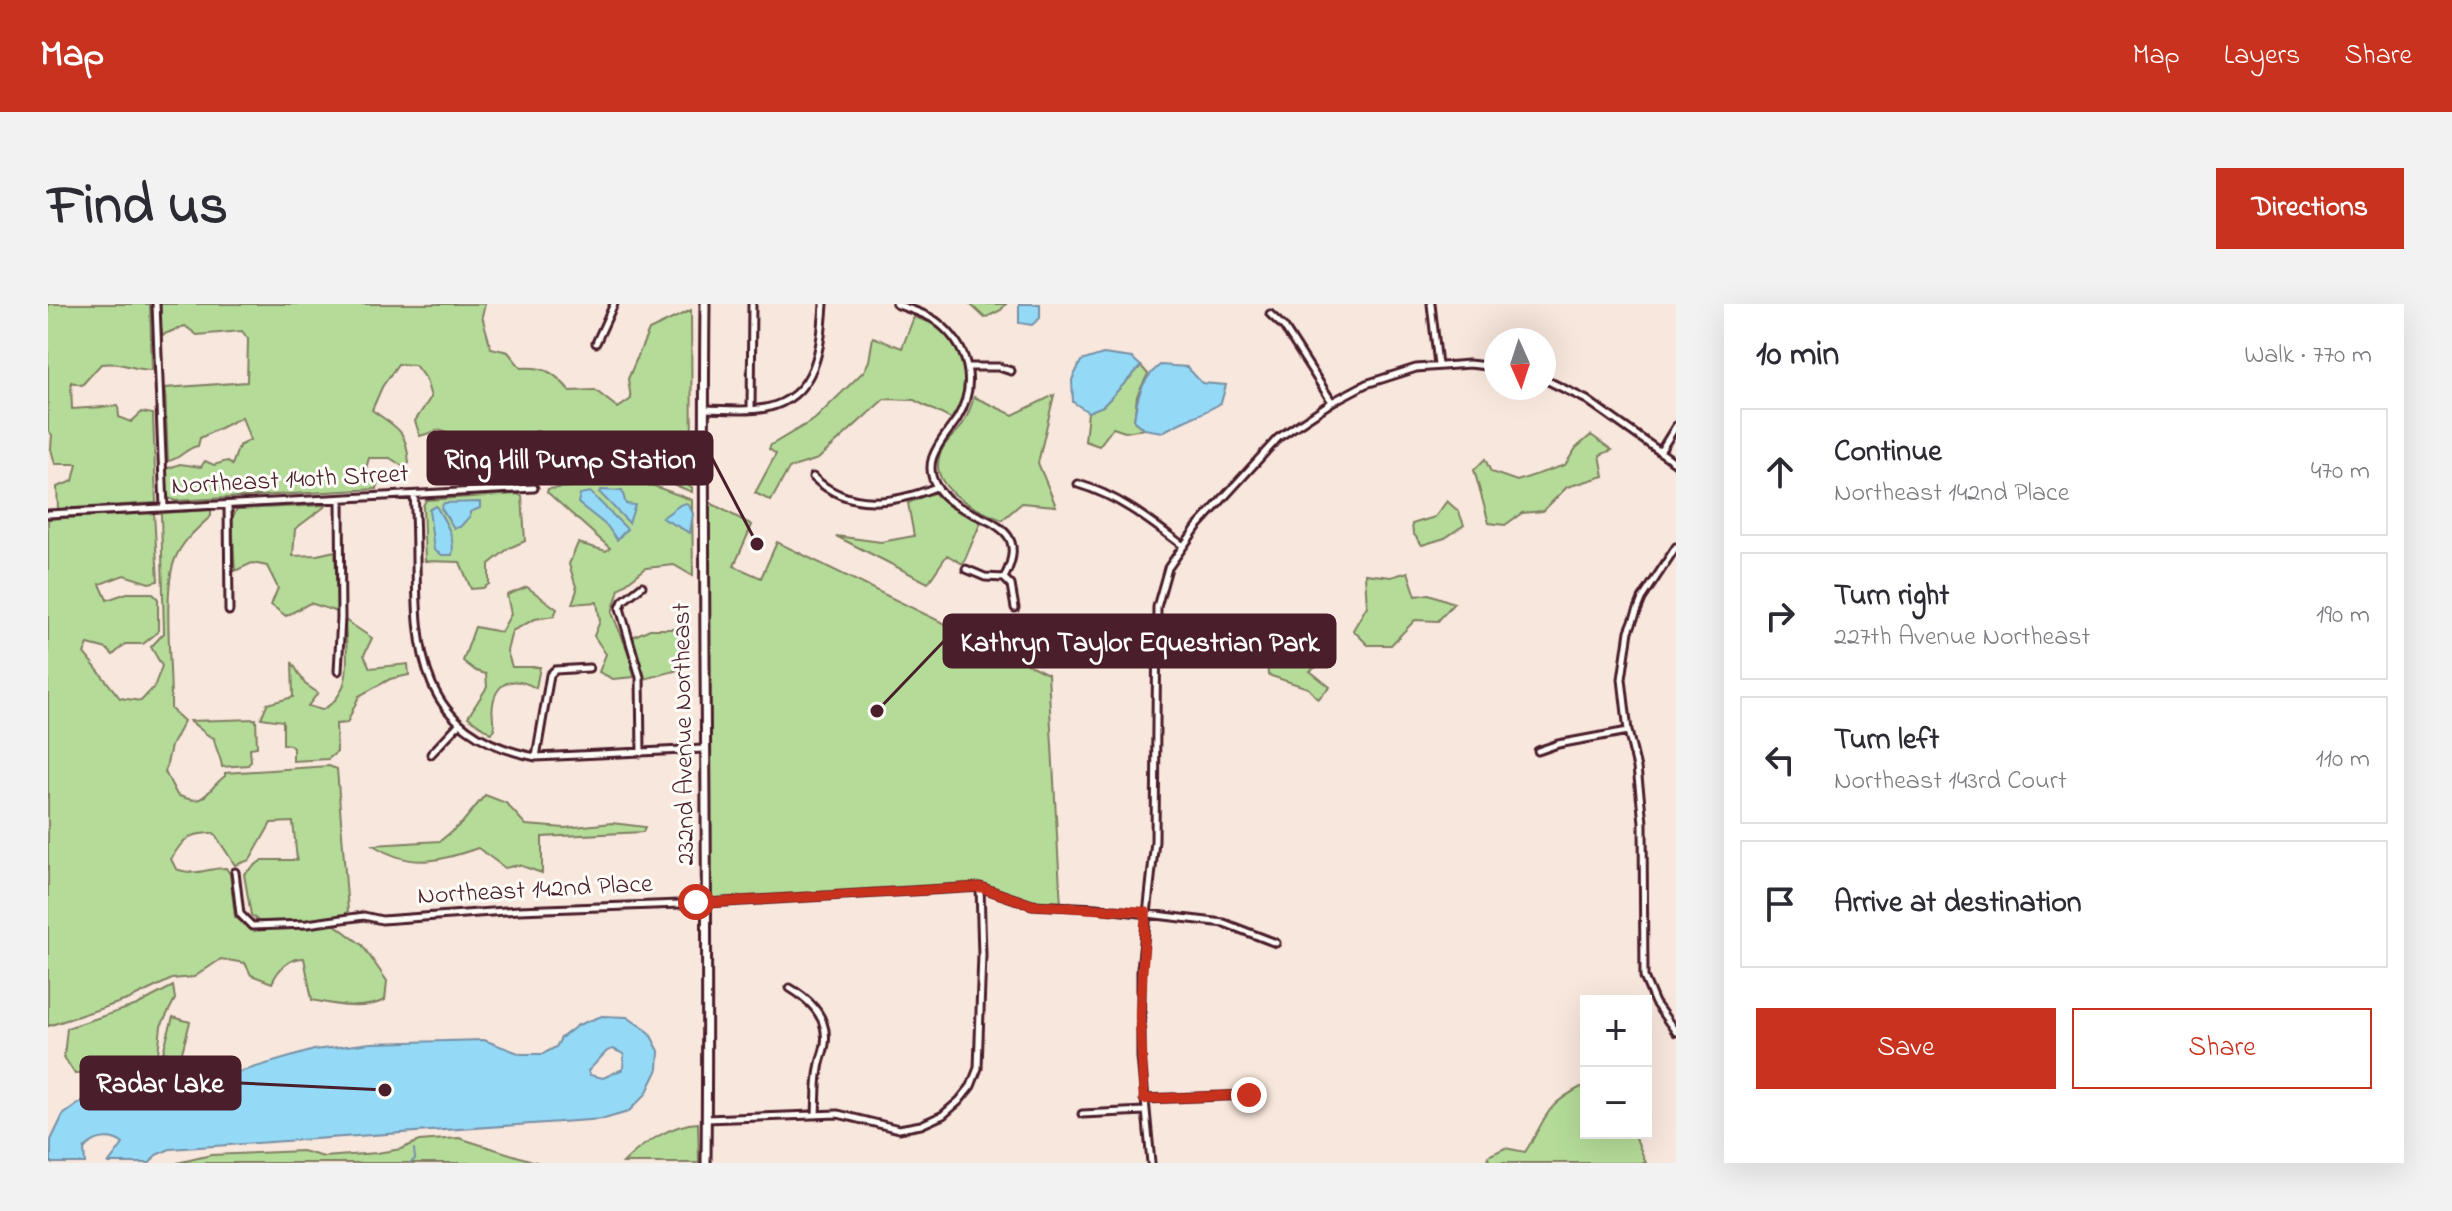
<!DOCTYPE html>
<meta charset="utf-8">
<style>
body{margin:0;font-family:"Indie Flower",sans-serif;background:#f2f2f3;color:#2b2b33}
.controls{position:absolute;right:24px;bottom:24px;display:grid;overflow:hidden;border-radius:0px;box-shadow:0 8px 32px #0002}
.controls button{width:72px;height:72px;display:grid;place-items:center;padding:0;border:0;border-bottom:2px solid #e1e1e2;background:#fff;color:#2b2b33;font:40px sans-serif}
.compass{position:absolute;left:1436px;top:24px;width:72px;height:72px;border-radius:50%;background:#fff;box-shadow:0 8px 32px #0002;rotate:177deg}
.stop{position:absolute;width:24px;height:24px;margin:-18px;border:6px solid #c8321e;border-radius:50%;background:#fff}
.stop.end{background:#c8321e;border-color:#fff;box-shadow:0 2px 8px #0008}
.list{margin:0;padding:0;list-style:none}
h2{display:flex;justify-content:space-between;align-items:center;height:104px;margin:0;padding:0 32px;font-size:34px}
h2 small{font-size:26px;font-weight:400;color:#7c7c81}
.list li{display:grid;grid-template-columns:52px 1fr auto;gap:24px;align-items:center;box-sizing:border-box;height:128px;margin:0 16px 16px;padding:0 16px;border:2px solid #e1e1e2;border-radius:0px}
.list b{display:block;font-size:30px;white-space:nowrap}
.list p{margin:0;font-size:26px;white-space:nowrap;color:#7c7c81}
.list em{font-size:26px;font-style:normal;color:#7c7c81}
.actions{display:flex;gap:16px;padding:24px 32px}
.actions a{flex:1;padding:18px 0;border:2px solid #c8321e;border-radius:0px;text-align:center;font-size:28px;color:#c8321e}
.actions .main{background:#c8321e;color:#fff}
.icon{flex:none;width:44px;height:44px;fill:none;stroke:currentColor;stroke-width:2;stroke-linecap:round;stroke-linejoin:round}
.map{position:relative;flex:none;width:1628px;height:859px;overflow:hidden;border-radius:0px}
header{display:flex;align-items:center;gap:48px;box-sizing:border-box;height:112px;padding:0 40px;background:#c8321e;color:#fff}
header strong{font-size:38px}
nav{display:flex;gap:44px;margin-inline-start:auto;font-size:28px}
.intro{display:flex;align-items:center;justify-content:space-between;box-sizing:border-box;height:192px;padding:0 48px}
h1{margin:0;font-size:56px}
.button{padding:20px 36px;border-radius:0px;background:#c8321e;color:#fff;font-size:28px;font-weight:700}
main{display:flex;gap:48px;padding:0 48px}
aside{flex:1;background:#fff;border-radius:0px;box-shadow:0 8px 32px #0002}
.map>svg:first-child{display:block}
.green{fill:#b4dc98;stroke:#7f7e62;stroke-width:2}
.water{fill:#94daf6;stroke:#768fa5;stroke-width:2;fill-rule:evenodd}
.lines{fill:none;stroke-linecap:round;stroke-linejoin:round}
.stream{stroke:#768fa5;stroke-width:2}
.minor-casing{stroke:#4a1f2b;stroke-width:11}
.tertiary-casing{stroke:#4a1f2b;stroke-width:13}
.minor{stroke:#fdfcf7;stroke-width:5}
.tertiary{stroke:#fdfcf7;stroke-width:7}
.route{stroke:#c8321e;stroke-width:10}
.labels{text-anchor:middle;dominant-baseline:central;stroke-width:6;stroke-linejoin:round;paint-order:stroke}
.street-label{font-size:26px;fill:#4a1f2b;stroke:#fdfcf7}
.leader{fill:none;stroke:#4a1f2b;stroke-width:3}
.callout-dot{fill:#4a1f2b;stroke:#fdfcf7;stroke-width:3}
.callout{fill:#4a1f2b;stroke:#4a1f2b;stroke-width:3}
.callout-label{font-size:28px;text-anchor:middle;font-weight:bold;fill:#fff}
</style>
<header>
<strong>Map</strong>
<nav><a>Map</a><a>Layers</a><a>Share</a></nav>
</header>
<div class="intro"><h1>Find us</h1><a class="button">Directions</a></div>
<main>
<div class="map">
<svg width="1628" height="859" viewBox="0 0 1628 859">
<rect width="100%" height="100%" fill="#f8e7dc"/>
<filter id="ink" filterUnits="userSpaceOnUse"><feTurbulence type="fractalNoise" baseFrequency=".0125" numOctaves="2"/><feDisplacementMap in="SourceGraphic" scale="16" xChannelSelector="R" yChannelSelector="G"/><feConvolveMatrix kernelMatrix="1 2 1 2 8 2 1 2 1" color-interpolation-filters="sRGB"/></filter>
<g filter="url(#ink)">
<!-- green -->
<path class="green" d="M0 0H102L104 66C83 66 75 57 53 60L34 81 23 78 24 105 70 102 71 113 83 118 94 108 105 110 108 199 10 205 9 183 25 177 29 160H7L3 145 4 131 0 126Z
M111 0H437L434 12 443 44 460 48 473 64C497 62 507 69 522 87L547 86 570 104 583 95 580 75 601 26 643 6 644 158 641 159 632 177 644 183V188L610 174 581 171 527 176 529 157 519 139 501 134 490 127 470 132 455 145 438 141 419 145 411 133 391 126 372 132 367 117 383 93 378 76 367 61 350 60 334 83 324 106C350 125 358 124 361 159L356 163 342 154H321L317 168 330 179 329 185 127 197 119 193 118 165 132 160 153 163 157 157 166 161 179 157 184 161 191 142 202 136 194 113 152 134 150 142C137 144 133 155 120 157L117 84 199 78 200 35 194 27 149 31 137 22 114 31Z
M922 0H958L953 6 937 14Z
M866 13C874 16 884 18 891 23 920 44 924 87 903 115L866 96 836 95 770 155 741 164 723 197 707 189 728 150 721 145 723 141 767 115 816 67 821 57 825 33 854 44Z
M1093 62 1100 70 1089 92 1086 117 1096 125 1077 128 1065 124 1051 142 1037 137 1040 108 1055 102Z
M1006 91 990 159 1008 202 974 199 954 216C926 205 872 181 896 142 901 134 908 130 913 123 919 114 923 103 926 93L965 111Z
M1543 131 1564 146 1552 151 1556 172 1519 183 1495 207 1474 209 1457 221 1441 219 1426 166 1437 155 1443 168 1469 177 1517 161 1528 144Z
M575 178 606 182 644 196 645 272 626 261 598 264 571 285 564 309 581 350 586 373 565 375 551 368 558 350 546 332 552 317 549 298 524 300 529 286 521 260 530 239 558 247 562 244 499 188 500 185Z
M885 188 902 203 933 218 915 260 899 251 880 279 788 232 833 238 866 232 860 199Z
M469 190 474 192 477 237 461 244 441 260V280L435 284 423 285 412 258 377 257 375 202 378 196Z
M655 195 704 221 686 262 713 274 729 238 1000 370 1013 602 984 601 932 583 659 599Z
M1399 197 1411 208 1416 221 1397 234 1374 241 1365 229 1364 220 1387 213Z
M279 201 247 225 245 252 269 251 287 247 290 308 262 299 238 312 223 301 230 284 219 262 204 259 187 267 184 214 189 205Z
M163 206V212C149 225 135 236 127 255 114 287 124 367 123 405L136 417 123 442 117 468 129 491C159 504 156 488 177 472V469L281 462 289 465 300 607 292 614 214 620 203 611 196 570 214 556H249L245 518 223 519 202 556 187 561 166 529C142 529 136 533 123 555L128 565C153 573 155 564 178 564L182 570 187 613 202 624 286 620 314 641 339 677 337 696C313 707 289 701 264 696L256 654C241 654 230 665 224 679L203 671 197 659 173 655 146 673 124 675 82 695 0 722V215L106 209 110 277 101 279 76 271 52 280 59 296 79 289H104L110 295V328L95 340H77L65 351 59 345 40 340 36 349 72 394 93 397 106 383 114 362 103 343 116 329 113 209Z
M1360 268 1368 292 1381 290 1406 299 1390 317 1367 316 1343 341H1320L1305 326 1319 302 1317 270 1343 273Z
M479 283 509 305 506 312 487 315 464 327 459 347 464 363H492L488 384C453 364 438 393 447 425L443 429 420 413 439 383 438 370 428 367 415 357 427 323 453 328 463 310 459 291Z
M297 316 324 334 316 351 322 364 360 360 361 371 342 375 311 392 299 419 288 420 289 448 280 455 245 457V444L242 441 235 440V417L213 414 219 400 245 393 244 358 257 380 270 389 260 402 274 406C308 388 298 349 297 316Z
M1237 318 1272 321 1276 358 1262 367 1282 383 1270 395 1260 384 1220 371 1219 354 1202 344 1205 326Z
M602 325H634V365L596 375 584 333Z
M208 415 209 443 202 444 203 457 200 461 174 463C173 452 167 445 166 434 156 431 151 422 141 417Z
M437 491 458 499 478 521 517 524 564 519 597 523 595 528 494 533V569L471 561 457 564 430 544C390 558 363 565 325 541L392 537 414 519Z
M125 682 127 695 113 722 107 777 73 782 69 766 52 764 27 770 16 753 19 724 89 701Z
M125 713 142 718 133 752 115 748Z
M1533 783H1538V829H1586L1598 859H1441L1440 852 1457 844 1477 848C1500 814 1493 804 1533 783Z
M650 819 651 859H575C593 840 625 820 650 819Z
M411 834 491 859H129L163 851 254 847 276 853 329 849 353 845 371 837Z"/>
<!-- water -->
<path class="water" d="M971 0H992V14L984 21 971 19Z
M1055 50 1084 54 1093 62 1055 102 1040 108 1025 98 1024 76 1033 57Z
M1112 61 1139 63 1154 79 1178 81 1173 99C1154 111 1134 116 1115 128L1096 125 1086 117C1089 93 1093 76 1112 61Z
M553 186 574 187 578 200 587 201 581 219 551 188Z
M542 188 579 225 569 236 559 222 530 199 532 190Z
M432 198V204L422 208V212L412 223 406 224 393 204 396 199Z
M638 199 641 201 645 210 642 229 614 214 632 201Z
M388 202C397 218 408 232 404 251H394L386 246 381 205Z
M554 712 579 713 601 728 611 747 610 765 598 790 580 808 556 815 122 845 108 851 102 859H61L75 840C63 830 45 834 36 845L37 859H3V836L15 811 33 798 51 791 91 783 167 775 266 746 323 739 436 736 473 750H495L508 743 513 734 530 721ZM565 745 576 750 575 765 555 774 542 771 540 767 559 747Z"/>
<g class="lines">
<!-- stream -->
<path class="stream" d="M362 859 367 855 366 845"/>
<!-- minor casing -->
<g class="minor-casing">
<path id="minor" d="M108 0 116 204
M848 0C860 5 877 9 888 17 920 41 931 79 909 115 895 136 870 158 891 186 916 220 989 212 956 274
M1383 0 1390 61
M1222 10 1236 23 1284 98
M548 39 566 0
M920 63H951L963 67
M1496 75 1539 96 1628 159
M656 105C675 105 698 108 718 104 769 93 773 43 776 0
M703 105 704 0
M1612 148 1628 122
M765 173C801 207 846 200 888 183
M1030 180C1071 192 1101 216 1134 241
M366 191C375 301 341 425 488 453L656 445
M180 201 181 307
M0 210 486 184
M1628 243 1594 295 1581 327 1574 375 1580 427 1589 464 1595 518 1596 673 1607 699 1628 728
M918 265 937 273 956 274 963 281 967 304
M290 367 293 314 292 195
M1490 447 1510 440 1580 427
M593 449 592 373 572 304 575 297 594 282
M383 450 412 419
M488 453 502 371 507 366 541 364
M187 568 192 610 204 622 259 620 316 612 334 616 471 606 659 599 932 583 984 601 1049 604 1176 619 1228 639
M742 684C762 696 781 714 777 740 776 748 772 756 771 765 768 779 769 795 768 810
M1096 795 1201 791
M1034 810 1097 807
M658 815 790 810 851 825 873 821 895 811 911 797 923 782 930 764 934 651 932 583
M1103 859 1093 753V665L1107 537 1109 303 1120 264 1149 223 1230 134 1284 98 1318 80 1368 64 1421 60 1448 63"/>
</g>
<!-- tertiary casing -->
<g class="tertiary-casing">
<path id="tertiary" d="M657 0C654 286 661 573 658 859"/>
</g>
<!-- minor -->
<use href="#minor" class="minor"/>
<!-- tertiary -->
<use href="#tertiary" class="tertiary"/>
</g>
</g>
<g class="lines" filter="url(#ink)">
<!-- route -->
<path class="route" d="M648 598 659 599 932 583 984 601 1098 608 1092 711 1096 795 1201 791"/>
</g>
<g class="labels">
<!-- street labels -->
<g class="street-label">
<text transform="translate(242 177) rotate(-3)">Northeast 140th Street</text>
<text transform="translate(637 430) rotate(-91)">232nd Avenue Northeast</text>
<text transform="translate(487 587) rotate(-3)">Northeast 142nd Place</text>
</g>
</g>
<!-- callouts -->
<path class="leader" d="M709 240L664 154M829 407L896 337M337 786L192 779"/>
<g class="callout-dot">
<circle cx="709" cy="240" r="8"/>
<circle cx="829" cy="407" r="8"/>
<circle cx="337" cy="786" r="8"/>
</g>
<g class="callout">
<rect x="380" y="128" width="284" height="52" rx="8"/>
<rect x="896" y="311" width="391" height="52" rx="8"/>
<rect x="33" y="753" width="159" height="52" rx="8"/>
</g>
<g class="callout-label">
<text x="522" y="164">Ring Hill Pump Station</text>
<text x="1092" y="347">Kathryn Taylor Equestrian Park</text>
<text x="112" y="788">Radar Lake</text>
</g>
</svg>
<div class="controls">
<button>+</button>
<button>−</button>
</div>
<svg class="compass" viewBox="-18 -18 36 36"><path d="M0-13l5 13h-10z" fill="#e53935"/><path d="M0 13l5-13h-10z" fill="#7c7c81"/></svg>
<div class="stop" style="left:648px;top:598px"></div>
<div class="stop end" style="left:1201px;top:791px"></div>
</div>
<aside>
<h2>10 min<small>Walk · 770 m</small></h2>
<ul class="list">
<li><svg class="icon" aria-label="ahead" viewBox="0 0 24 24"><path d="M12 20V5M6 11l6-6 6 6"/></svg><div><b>Continue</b><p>Northeast 142nd Place</p></div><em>470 m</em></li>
<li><svg class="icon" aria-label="right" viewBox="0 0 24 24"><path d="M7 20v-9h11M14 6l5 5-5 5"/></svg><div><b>Turn right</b><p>227th Avenue Northeast</p></div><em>190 m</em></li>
<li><svg class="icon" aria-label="left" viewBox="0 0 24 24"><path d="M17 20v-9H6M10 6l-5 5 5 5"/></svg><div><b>Turn left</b><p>Northeast 143rd Court</p></div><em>110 m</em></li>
<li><svg class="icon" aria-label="arrive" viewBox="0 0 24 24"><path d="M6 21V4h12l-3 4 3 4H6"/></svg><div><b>Arrive at destination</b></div></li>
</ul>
<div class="actions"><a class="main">Save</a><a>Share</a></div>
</aside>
</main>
